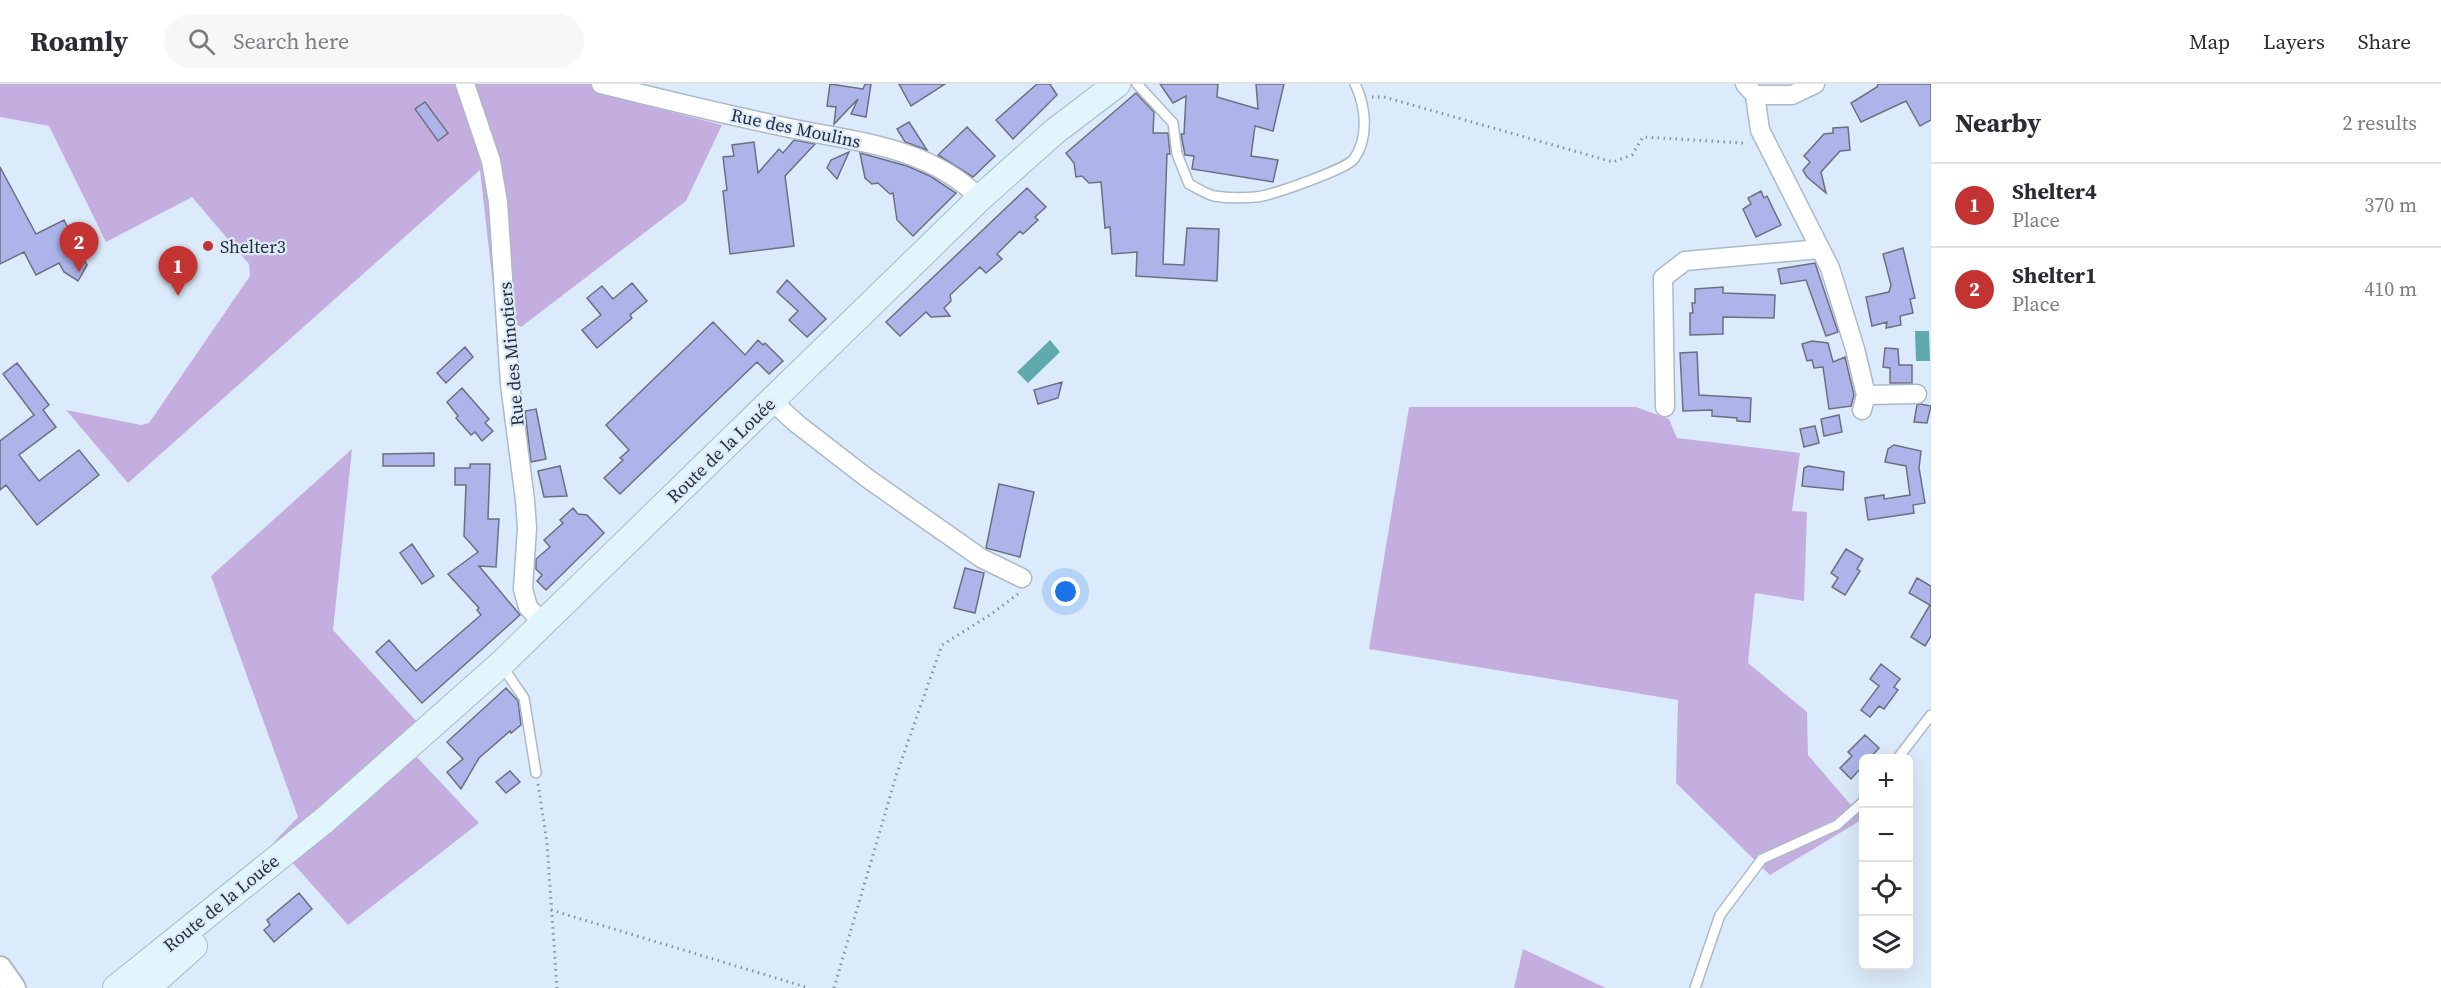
<!DOCTYPE html>
<meta charset="utf-8">
<style>
body{margin:0;font-family:"Source Serif 4",serif;background:#f7f7f7;color:#2b2b33}
.controls{position:absolute;right:18px;bottom:18px;display:grid;overflow:hidden;border-radius:9px;box-shadow:0 6px 24px #0002}
.controls button{width:54px;height:54px;display:grid;place-items:center;padding:0;border:0;border-bottom:2px solid #e1e1e2;background:#fff;color:#2b2b33;font:30px sans-serif}
.you{position:absolute;left:1066px;top:508px;width:21px;height:21px;margin:-15px;border:4px solid #fff;border-radius:50%;background:#1a73e8;box-shadow:0 0 0 9px #1a73e833}
.badge{display:grid;place-items:center;width:39px;height:39px;border-radius:50%;background:#c23332;color:#fff;font-size:20px;font-weight:700}
.pin{position:absolute;translate:-50% -50px;filter:drop-shadow(0 2px 3px #0008)}
.pin::after{content:'';position:absolute;top:32px;width:21px;height:18px;background:inherit;clip-path:polygon(0 0,100% 0,50% 100%)}
.list{margin:0;padding:0;list-style:none}
h2{display:flex;justify-content:space-between;align-items:center;height:78px;margin:0;padding:0 24px;font-size:26px}
h2 small{font-size:20px;font-weight:400;color:#7c7c81}
.list li{display:grid;grid-template-columns:39px 1fr auto;gap:18px;align-items:center;box-sizing:border-box;height:84px;padding:0 24px;border-top:2px solid #e1e1e2}
.list b{display:block;font-size:22px;white-space:nowrap}
.list p{margin:0;font-size:20px;white-space:nowrap;color:#7c7c81}
.list em{font-size:20px;font-style:normal;color:#7c7c81}
.icon{flex:none;width:33px;height:33px;fill:none;stroke:currentColor;stroke-width:2;stroke-linecap:round;stroke-linejoin:round}
.map{position:relative;flex:none;width:1931px;height:904px;overflow:hidden}
header{display:flex;align-items:center;gap:36px;box-sizing:border-box;height:84px;padding:0 30px;background:#fff;border-bottom:2px solid #e1e1e2}
header strong{font-size:28px}
nav{display:flex;gap:33px;margin-inline-start:auto;font-size:21px}
.search{width:420px;height:54px;background:#f7f7f7;display:flex;align-items:center;gap:15px;box-sizing:border-box;padding:0 21px;border-radius:33px;color:#7c7c81;font-size:22px}
main{display:flex}
aside{flex:1;background:#fff}
.map>svg:first-child{display:block}
.green{fill:#c4aedf}
.water{fill:#5eaaac}
.building{fill:#acb4e9;stroke:#6d6f81;stroke-width:1.5}
.lines{fill:none;stroke-linecap:round;stroke-linejoin:round}
.service-casing{stroke:#abb9c9;stroke-width:12}
.minor-casing{stroke:#abb9c9;stroke-width:21}
.tertiary-casing{stroke:#abb9c9;stroke-width:26}
.secondary-casing{stroke:#abb9c9;stroke-width:28}
.path{stroke:#87929d;stroke-width:3;stroke-dasharray:1.5 4.5;stroke-linecap:butt}
.service{stroke:#fff;stroke-width:9}
.minor{stroke:#fff;stroke-width:18}
.tertiary{stroke:#fff;stroke-width:22}
.secondary{stroke:#e2f5fd;stroke-width:26}
.poi-dot{fill:#c23332;stroke:#dcebfb;stroke-width:2}
.labels{text-anchor:middle;dominant-baseline:central;stroke-width:4.5;stroke-linejoin:round;paint-order:stroke}
.street-label{font-size:18px;fill:#272d33;stroke:#dcebfb}
.poi-label{font-size:18px;fill:#272d33;stroke:#dcebfb;text-anchor:start}
</style>
<header>
<strong>Roamly</strong>
<div class="search"><svg class="icon" aria-label="search" viewBox="0 0 24 24"><circle cx="10" cy="10" r="6"/><path d="M15 15l6 6"/></svg>Search here</div>
<nav><a>Map</a><a>Layers</a><a>Share</a></nav>
</header>
<main>
<div class="map">
<svg width="1931" height="904" viewBox="0 0 1931 904">
<rect width="100%" height="100%" fill="#dcebfb"/>
<!-- green -->
<path class="green" d="M0 0H629V17L722 41 686 117 521 243 496 228 480 86 128 399 66 326 141 341 149 339 250 192 249 180 192 113 106 158 49 42 0 33Z
M1409 323H1636L1669 335 1677 354 1800 369 1792 427 1807 428 1804 517 1755 509 1748 579 1807 628 1808 671 1863 735 1770 791 1676 699 1678 616 1369 565Z
M352 365 333 546 417 638 400 655 479 739 348 841 274 758 298 733 211 492Z
M1523 865 1606 904H1514Z"/>
<!-- water -->
<path class="water" d="M1915 247H1929L1930 277H1916Z
M1050 256 1060 268 1028 299 1017 288Z"/>
<!-- building -->
<path class="building" d="M830 0 863 5 865 0H871L866 33 851 30 858 15 834 40 836 23 827 22Z
M899 0H945L911 22Z
M1037 0H1050L1057 11 1013 55 996 36Z
M1160 0H1218L1217 13 1258 25 1256 0H1284L1273 47 1255 42 1251 72 1278 76 1273 98 1192 85 1194 72 1185 71 1181 50H1184L1186 12 1173 19Z
M1878 0H1931V36L1920 42 1906 17 1861 38 1851 19 1877 3Z
M1136 9 1154 28 1153 49H1168L1170 70H1167L1163 180 1184 181 1187 144 1219 145 1217 197 1136 192 1137 168 1112 170 1110 143 1105 144 1101 98 1089 99 1082 92 1076 93 1074 79 1066 69Z
M425 18 448 49 438 57 415 25Z
M909 38 927 66 905 58 897 45Z
M967 43 995 72 973 93 938 71Z
M1848 43 1850 66 1840 67 1821 88 1826 109 1807 93 1803 86 1810 78 1804 72 1824 50 1833 49V44Z
M794 56 815 60 785 92 794 162 730 170 723 107 727 106 723 73 734 72 732 61 754 58 758 89 779 65 783 69Z
M849 68 837 95 827 84 831 76Z
M860 69 907 82 930 92 956 109 913 152 897 136 893 109 890 110 878 99 872 100 865 94Z
M0 83 36 150 64 136 87 181 78 197 64 188 59 179 36 191 24 168 0 180Z
M1027 104 1046 123 1035 133 1038 136 1023 150 1020 147 997 170 1002 175 986 189 980 183 950 211 951 217 944 224 950 232 931 233 926 228 900 252 886 238Z
M1761 107 1764 114 1767 112 1781 141 1756 153 1743 125 1751 120 1748 114Z
M1903 164 1915 214 1910 215 1913 229 1900 232 1901 241 1886 244 1887 238 1872 242 1866 213 1889 208 1891 201 1883 170Z
M1815 179 1838 248 1826 252 1806 196 1781 200 1778 185Z
M787 196 826 235 807 253 789 236 798 227 777 208Z
M632 199 647 217 630 231 632 234 597 264 582 246 601 231 587 214 602 202 613 215Z
M1723 203V209L1775 211 1774 234 1723 233V250L1690 251V229H1693L1692 219H1695V205Z
M713 238 745 271 758 256 763 261 765 259 783 277 769 290 757 278 620 410 604 394 623 376 620 374 629 366 606 341Z
M1812 257 1828 259 1833 278 1845 273 1854 311 1851 322 1829 325 1823 283 1814 284 1812 276 1807 277 1802 260Z
M465 263 473 273 446 299 437 289Z
M1885 264 1898 265 1899 281H1912V299H1890V284L1883 283Z
M1697 268 1699 311 1751 314 1750 338 1737 337V334L1712 332V326L1683 327 1680 269Z
M17 279 49 321 43 326 56 343 19 371 39 397 79 366 99 391 37 441 6 401 0 406V357L34 331 3 290Z
M1062 298 1058 314 1038 320 1034 306Z
M462 304 489 335 485 339 493 347 482 357 475 348 471 351 456 334 458 332 447 318Z
M1920 320 1931 322 1927 339 1914 338 1917 321Z
M536 325 546 375 531 378 525 327Z
M1839 331 1842 348 1824 352 1821 335Z
M1815 342 1819 359 1804 363 1800 345Z
M1894 361 1921 367 1919 384 1925 419 1913 421 1914 429 1868 436 1865 414 1884 411V415L1910 411 1906 382 1885 378 1888 365Z
M434 369V382H383V370Z
M470 380H490L488 435H499L496 483 479 482 520 531 422 619 376 568 389 556 416 587 481 531 477 526 479 524 448 490 478 468 464 452 466 401H455V384H470Z
M560 382 567 412 544 413 538 387Z
M1808 382 1844 388 1843 406 1802 402 1804 384Z
M999 400 1034 408 1020 473 986 464Z
M573 424 578 430 587 431 604 449 546 506 537 497 542 491 536 485V475L550 463 544 456 563 439 560 436Z
M412 460 434 492 422 500 400 469Z
M1846 465 1863 475 1857 485 1860 487 1845 511 1832 503 1838 494 1831 489Z
M965 484 984 489 975 529 954 524Z
M1917 494 1931 502V552L1925 562 1911 553 1930 521 1909 509Z
M1881 580 1900 595 1894 603 1898 606 1884 625 1879 622 1870 633 1861 626 1879 602 1870 595Z
M506 604 518 617 521 641 511 649 510 647 479 674 461 705 447 688 463 675 447 658Z
M1865 651 1879 664 1869 675H1863V682L1851 695 1840 684 1852 672 1848 668Z
M510 687 520 698 506 709 496 698Z
M299 809 312 825 274 858 264 846 270 841 267 836Z"/>
<g class="lines">
<!-- service casing -->
<g class="service-casing">
<path id="service" d="M1137 0 1173 39 1177 70 1189 100C1197 104 1206 110 1214 112 1226 114 1244 114 1256 113 1270 112 1347 85 1354 75 1369 54 1366 22 1355 0
M502 582 524 614 536 689
M1898 674 1931 631
M1695 904 1720 831 1762 775 1837 741 1864 717"/>
</g>
<!-- minor casing -->
<g class="minor-casing">
<path id="minor" d="M465 0 491 77 498 118 510 300 525 416 527 444 523 505 528 523 543 539
M601 0C661 15 720 29 780 42 852 58 924 60 980 114
M1745 0 1755 11 1760 46 1830 184 1855 265 1866 311 1862 326
M1755 11H1792L1815 0
M1866 311 1917 310
M772 317 796 339 867 394 981 474 1022 494
M1665 323 1663 194 1685 177 1820 165"/>
</g>
<!-- tertiary casing -->
<g class="tertiary-casing">
<path id="tertiary" d="M0 884 14 904"/>
</g>
<!-- secondary casing -->
<g class="secondary-casing">
<path id="secondary" d="M116 904 326 735 501 580 980 114 1054 48 1117 0
M147 904 194 862"/>
</g>
<!-- path -->
<path class="path" d="M1372 13H1384L1613 78 1632 71 1643 53 1743 59 1746 57
M538 700 547 759 557 904
M551 826 809 904
M834 904 896 692 942 561 990 531 1018 510"/>
<!-- service -->
<use href="#service" class="service"/>
<!-- minor -->
<use href="#minor" class="minor"/>
<!-- tertiary -->
<use href="#tertiary" class="tertiary"/>
<!-- secondary -->
<use href="#secondary" class="secondary"/>
</g>
<!-- markers -->
<circle class="poi-dot" cx="208" cy="162" r="6"/>
<g class="labels">
<!-- street labels -->
<g class="street-label">
<text transform="translate(796 44) rotate(12)">Rue des Moulins</text>
<text transform="translate(511 270) rotate(-95)">Rue des Minotiers</text>
<text transform="translate(721 366) rotate(-44)">Route de la Louée</text>
<text transform="translate(221 819) rotate(-39)">Route de la Louée</text>
</g>
<!-- poi labels -->
<g class="poi-label">
<text x="220" y="162">Shelter3</text>
</g>
</g>
</svg>
<div class="controls">
<button>+</button>
<button>−</button>
<button><svg class="icon" aria-label="locate" viewBox="0 0 24 24"><circle cx="12" cy="12" r="6"/><path d="M12 2v4M12 18v4M2 12h4M18 12h4"/></svg></button>
<button><svg class="icon" aria-label="layers" viewBox="0 0 24 24"><path d="M12 4l9 5-9 5-9-5zM3 14l9 5 9-5"/></svg></button>
</div>
<div class="you"></div>
<div class="pin badge" style="left:178px;top:212px">1</div>
<div class="pin badge" style="left:79px;top:188px">2</div>
</div>
<aside>
<h2>Nearby<small>2 results</small></h2>
<ul class="list">
<li><span class="badge">1</span><div><b>Shelter4</b><p>Place</p></div><em>370 m</em></li>
<li><span class="badge">2</span><div><b>Shelter1</b><p>Place</p></div><em>410 m</em></li>
</ul>
</aside>
</main>
